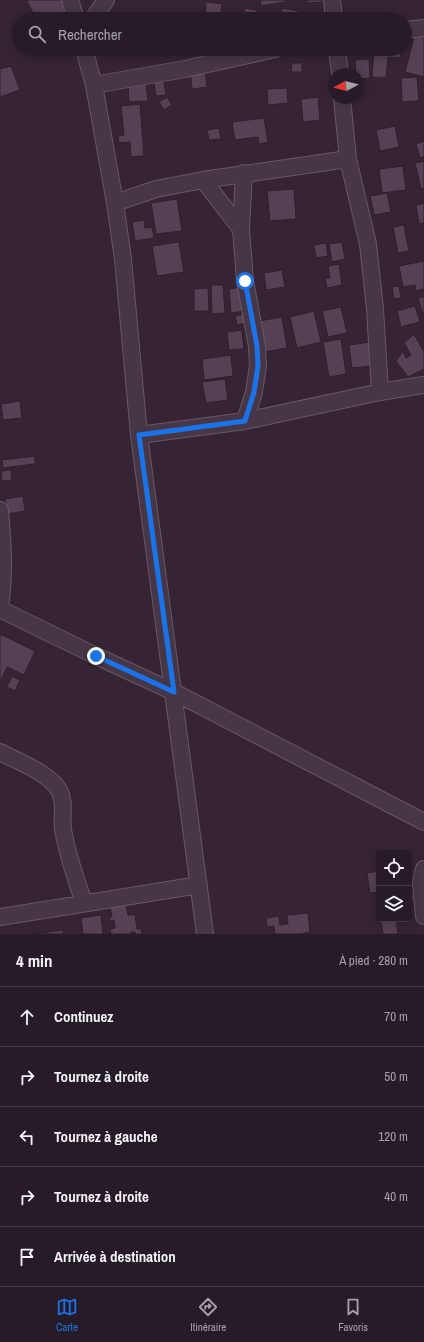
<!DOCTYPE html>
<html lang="fr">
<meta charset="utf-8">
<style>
body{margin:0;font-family:"Archivo Narrow",sans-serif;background:#302430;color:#f1f3f6}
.controls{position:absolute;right:12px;bottom:12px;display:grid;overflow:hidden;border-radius:4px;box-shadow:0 2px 10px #0003}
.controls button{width:36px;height:36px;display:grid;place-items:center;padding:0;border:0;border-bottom:1px solid #443945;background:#281b28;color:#f1f3f6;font:20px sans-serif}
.compass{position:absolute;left:328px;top:68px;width:36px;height:36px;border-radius:50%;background:#281b28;box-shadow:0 2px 10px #0003;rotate:263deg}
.stop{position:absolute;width:12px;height:12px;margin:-9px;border:3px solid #1a73e8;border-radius:50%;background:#fff}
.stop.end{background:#1a73e8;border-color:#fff;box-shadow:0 1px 4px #0008}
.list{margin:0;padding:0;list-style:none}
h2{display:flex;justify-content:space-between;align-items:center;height:52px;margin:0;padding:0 16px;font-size:17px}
h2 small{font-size:13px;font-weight:400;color:#a5a1a8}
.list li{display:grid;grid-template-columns:26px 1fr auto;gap:12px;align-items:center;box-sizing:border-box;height:60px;padding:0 16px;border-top:1px solid #443945}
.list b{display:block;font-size:15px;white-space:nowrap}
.list em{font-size:13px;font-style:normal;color:#a5a1a8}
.icon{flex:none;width:22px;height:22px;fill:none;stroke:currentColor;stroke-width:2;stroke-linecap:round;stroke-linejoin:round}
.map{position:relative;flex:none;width:424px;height:934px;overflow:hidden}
.search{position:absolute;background:#281b28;box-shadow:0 2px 10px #0003;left:12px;right:12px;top:12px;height:44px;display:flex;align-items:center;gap:10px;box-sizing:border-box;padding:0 14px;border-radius:22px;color:#a5a1a8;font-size:15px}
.sheet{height:352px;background:#281b28}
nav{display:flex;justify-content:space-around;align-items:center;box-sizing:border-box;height:56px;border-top:1px solid #443945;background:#281b28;font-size:11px;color:#a5a1a8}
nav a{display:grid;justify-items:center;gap:2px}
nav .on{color:#1a73e8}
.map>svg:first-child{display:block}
.building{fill:#564054;stroke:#2e1e2c}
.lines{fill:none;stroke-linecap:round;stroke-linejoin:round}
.minor-casing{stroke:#685766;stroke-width:18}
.minor{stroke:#473746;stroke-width:16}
.route{stroke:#1a73e8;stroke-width:5}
</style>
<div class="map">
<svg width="424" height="934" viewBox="0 0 424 934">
<rect width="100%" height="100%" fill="#362435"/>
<!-- building -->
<path class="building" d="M29 0H61L69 17 65 19H36L27 1Z
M260 0H285V2L261 6Z
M307 0H323V2L307 3Z
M206 2 222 4 220 19H205Z
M245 8 257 10 256 19H243Z
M282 8 299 11 298 19H280Z
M302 13 311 14V19H301Z
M415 33 424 35V77L405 72Z
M374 49H401L400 58 388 57 386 78 372 77Z
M369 59 370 78 358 79V74H356L355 60Z
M292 63H302V72H291Z
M11 66 20 90 0 97V69Z
M205 68 207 87 192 89 190 69Z
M163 76 166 95 156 96 153 77Z
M417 77 419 101 402 102 401 78Z
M146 84 148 101 129 102 128 85Z
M287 88 288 103 268 105 267 89Z
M167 97 172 105 164 110 159 102Z
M318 97 320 120 303 122 301 99Z
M140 104 144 156 131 157 130 142 119 143 118 136 124 135 121 106Z
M264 118 268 142 259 144 258 137 235 140 232 122Z
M395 126 399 147 380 151 376 130Z
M219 128 221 139 209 140 207 130Z
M424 141V157L420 158 416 144Z
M424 161V188L421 189 415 163Z
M403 166 406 190 382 193 379 169Z
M294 189 296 219 270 221 267 191Z
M387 193 391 212 374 215 370 196Z
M177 199 182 231 156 234 151 203Z
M424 203V223L419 224 416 205Z
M144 220 145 228 152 227 154 238 135 241 132 222Z
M404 225 409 251 398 253 393 227Z
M179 242 184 272 157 276 152 246Z
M342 242 345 259 332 262 329 244Z
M326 243 328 256 316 258 314 245Z
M424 261V289L416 291 415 285 403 287 399 266Z
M339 264 342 285 327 288 325 278H330L328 266Z
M282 270 285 287 266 290 264 273Z
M211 285H223L225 313 212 314Z
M399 286 401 298 394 299 392 287Z
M242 287 244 311 231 313 229 289Z
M208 288 209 311H194V289Z
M424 296V313L423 314 418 298Z
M415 306 420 322 401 327 397 311Z
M341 307 347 333 328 337 322 311Z
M314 311 321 342 297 348 290 317Z
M243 314 245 323 237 325 235 316Z
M282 317 287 348 264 352 259 321Z
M242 330 244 349 229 350 227 332Z
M414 334 424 352V369L408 377 396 361 403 351 406 358 411 355 404 343Z
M341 339 346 374 329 377 323 342Z
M370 342 373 366 352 368 349 345Z
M231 355 233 376 204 380 202 359Z
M225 379 228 400 206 403 202 382Z
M20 401 22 418 3 420 1 404Z
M35 456V464L3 468 2 460Z
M11 470 12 480 2 481 1 471Z
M23 496 25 511 7 514 5 499Z
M0 634 35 651 24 675 7 667 0 682Z
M12 676 20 680 15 691 7 687Z
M409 868 414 900H409Z
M379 871V901L378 892 370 893 367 873Z
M126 905 128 915H135L137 929H141L142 934H135V932H131V934H111L110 929 115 928 114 920 110 921 109 917H112L110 907Z
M308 913 310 932 301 934H275L274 926 267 927 266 918 279 916 280 925 288 924 287 915Z
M101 915 103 934H83L81 918Z
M388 919H396L398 934H383L381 920Z
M63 930V934H33Z"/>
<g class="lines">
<!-- minor casing -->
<g class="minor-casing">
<path id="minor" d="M70 0 76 19
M332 0 334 19
M93 19 106 0
M405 30 424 28
M84 49 94 85 115 203 123 259 139 435 205 934
M337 49 340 74
M94 85 185 69 275 49
M342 98 348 159 368 244 375 309 380 392
M244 173 241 229 245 281 257 346 258 366 254 392 245 421
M203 180 241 229
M115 203 156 189 203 180 348 159
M139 435 245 421 380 392 424 385
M0 510C3 543 5 574 0 607
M0 609 96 656 174 692 424 822
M0 752C17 761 49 773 59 790 66 803 61 816 63 829 67 855 76 879 84 903
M424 869 421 882 424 916
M0 917 199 885"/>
</g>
<!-- minor -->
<use href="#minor" class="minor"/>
</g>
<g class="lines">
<!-- route -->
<path class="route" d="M96 656 174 692 139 435 245 421 254 392 258 366 257 346 245 281"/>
</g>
</svg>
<div class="controls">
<button><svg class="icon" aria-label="locate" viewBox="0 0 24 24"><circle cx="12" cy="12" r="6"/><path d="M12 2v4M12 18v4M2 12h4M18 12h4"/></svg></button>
<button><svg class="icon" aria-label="layers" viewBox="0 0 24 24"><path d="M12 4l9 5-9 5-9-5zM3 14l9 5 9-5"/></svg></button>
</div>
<svg class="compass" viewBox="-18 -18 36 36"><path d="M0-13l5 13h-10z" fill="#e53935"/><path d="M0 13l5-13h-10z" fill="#a5a1a8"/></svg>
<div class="stop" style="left:245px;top:281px"></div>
<div class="stop end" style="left:96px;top:656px"></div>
<div class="search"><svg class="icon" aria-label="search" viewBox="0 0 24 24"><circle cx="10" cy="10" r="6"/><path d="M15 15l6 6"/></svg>Rechercher</div>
</div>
<section class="sheet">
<h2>4 min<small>À pied · 280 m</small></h2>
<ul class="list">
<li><svg class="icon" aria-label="ahead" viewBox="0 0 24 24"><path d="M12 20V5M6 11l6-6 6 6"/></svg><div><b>Continuez</b></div><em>70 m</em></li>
<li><svg class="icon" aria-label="right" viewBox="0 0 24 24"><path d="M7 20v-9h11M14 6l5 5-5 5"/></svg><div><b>Tournez à droite</b></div><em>50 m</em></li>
<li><svg class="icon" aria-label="left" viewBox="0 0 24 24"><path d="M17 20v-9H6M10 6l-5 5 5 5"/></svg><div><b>Tournez à gauche</b></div><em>120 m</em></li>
<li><svg class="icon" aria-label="right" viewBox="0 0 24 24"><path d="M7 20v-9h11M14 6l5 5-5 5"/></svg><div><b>Tournez à droite</b></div><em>40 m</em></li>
<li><svg class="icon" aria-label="arrive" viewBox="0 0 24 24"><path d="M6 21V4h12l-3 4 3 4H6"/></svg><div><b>Arrivée à destination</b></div></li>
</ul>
</section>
<nav>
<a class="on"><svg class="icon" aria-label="map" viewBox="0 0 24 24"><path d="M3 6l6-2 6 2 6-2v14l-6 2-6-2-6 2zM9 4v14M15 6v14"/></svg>Carte</a>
<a><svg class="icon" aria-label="directions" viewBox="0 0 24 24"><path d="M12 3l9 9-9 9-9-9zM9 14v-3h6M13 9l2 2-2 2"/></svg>Itinéraire</a>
<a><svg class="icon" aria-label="saved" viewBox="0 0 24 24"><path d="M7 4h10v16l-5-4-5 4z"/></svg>Favoris</a>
</nav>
